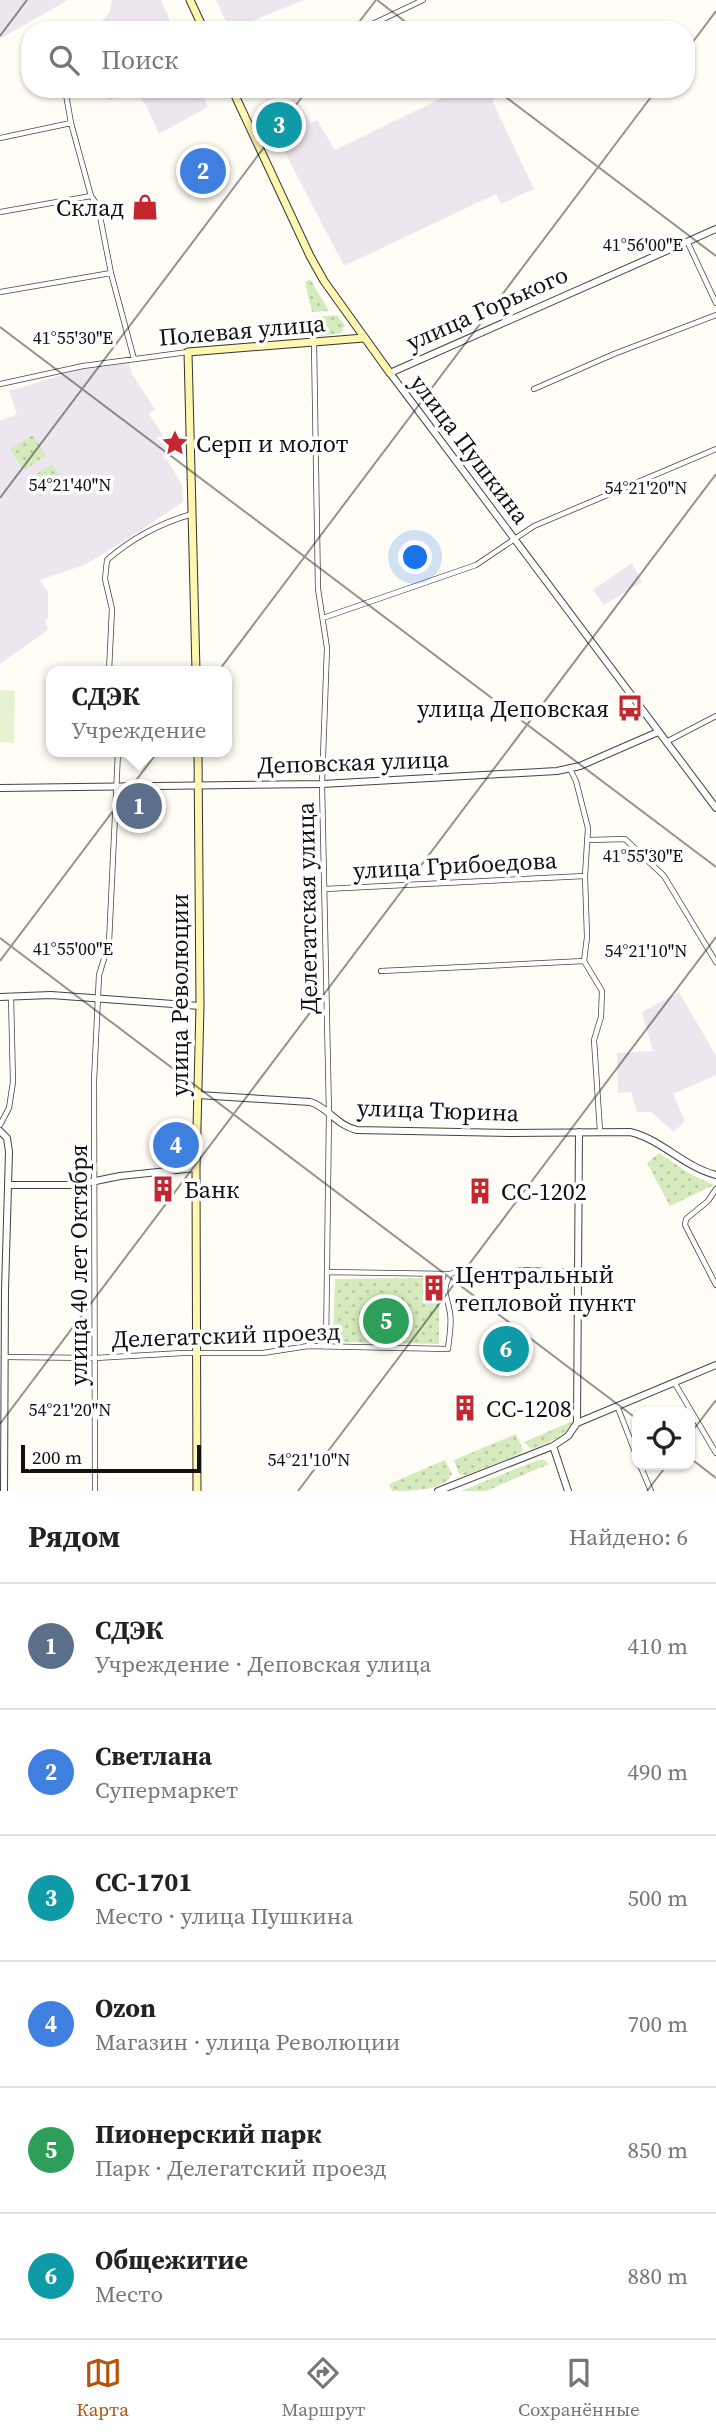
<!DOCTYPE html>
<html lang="ru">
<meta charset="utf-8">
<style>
body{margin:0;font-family:"Source Serif 4",serif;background:#f2f2f2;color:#222}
.controls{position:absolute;right:21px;bottom:21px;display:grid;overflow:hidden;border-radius:14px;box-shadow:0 2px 5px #0004}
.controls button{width:63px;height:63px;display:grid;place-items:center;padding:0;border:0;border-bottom:2px solid #e0e0e0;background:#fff;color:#222;font:35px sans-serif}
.scale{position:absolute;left:21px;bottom:18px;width:180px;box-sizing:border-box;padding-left:7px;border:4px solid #111;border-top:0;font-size:19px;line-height:24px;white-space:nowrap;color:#111;-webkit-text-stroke:5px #fff;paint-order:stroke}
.you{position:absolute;left:416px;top:558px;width:24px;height:24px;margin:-18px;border:5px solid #fff;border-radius:50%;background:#1a73e8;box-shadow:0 0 0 10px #1a73e833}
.badge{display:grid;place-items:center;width:46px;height:46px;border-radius:50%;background:#b45309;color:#fff;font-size:23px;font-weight:700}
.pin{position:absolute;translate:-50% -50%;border:4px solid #fff;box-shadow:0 2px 7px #0006}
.popup{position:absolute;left:46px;top:666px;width:186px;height:91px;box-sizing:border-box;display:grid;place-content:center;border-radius:14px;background:#fff;filter:drop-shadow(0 2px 5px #0005);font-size:23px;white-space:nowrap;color:#767676}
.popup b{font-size:26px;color:#222}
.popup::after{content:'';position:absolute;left:50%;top:100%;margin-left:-14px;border:14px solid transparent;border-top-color:#fff}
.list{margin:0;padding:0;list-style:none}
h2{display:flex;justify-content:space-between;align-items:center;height:91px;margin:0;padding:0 28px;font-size:30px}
h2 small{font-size:23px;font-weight:400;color:#767676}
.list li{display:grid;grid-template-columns:46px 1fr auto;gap:21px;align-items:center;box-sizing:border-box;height:126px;padding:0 28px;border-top:2px solid #e0e0e0}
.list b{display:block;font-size:26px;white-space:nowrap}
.list p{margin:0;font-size:23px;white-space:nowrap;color:#767676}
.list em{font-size:23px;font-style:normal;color:#767676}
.icon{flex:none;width:38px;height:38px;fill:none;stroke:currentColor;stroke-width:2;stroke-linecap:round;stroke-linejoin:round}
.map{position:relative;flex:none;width:716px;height:1491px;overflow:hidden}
.search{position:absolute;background:#fff;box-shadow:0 2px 5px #0004;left:21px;right:21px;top:21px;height:77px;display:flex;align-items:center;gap:18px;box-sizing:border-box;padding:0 24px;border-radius:28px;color:#767676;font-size:26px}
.sheet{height:847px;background:#fff}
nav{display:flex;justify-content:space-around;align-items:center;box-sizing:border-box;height:98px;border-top:2px solid #e0e0e0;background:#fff;font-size:19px;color:#767676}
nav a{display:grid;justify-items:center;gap:4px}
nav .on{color:#b45309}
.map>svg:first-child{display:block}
.industrial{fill:#eee6ef}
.green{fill:url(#green-dots)}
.pitch{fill:#e6f2cf}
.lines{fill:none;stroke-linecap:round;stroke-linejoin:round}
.minor-casing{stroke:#444;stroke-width:6}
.tertiary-casing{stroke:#444;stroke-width:8}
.secondary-casing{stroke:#333;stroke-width:9}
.minor{stroke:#fff;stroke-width:4.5}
.tertiary{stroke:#fff;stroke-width:6}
.secondary{stroke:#fff6b0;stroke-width:7}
.ticks{fill:none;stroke:#111;stroke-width:2;stroke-opacity:0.45}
.labels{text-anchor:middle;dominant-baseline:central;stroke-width:7;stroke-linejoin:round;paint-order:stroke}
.poi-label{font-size:24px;fill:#111;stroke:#fff;text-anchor:start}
.street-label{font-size:24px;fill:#111;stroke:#fff}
.ticks-label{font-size:18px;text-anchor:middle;fill:#111;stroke:#fff;stroke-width:7;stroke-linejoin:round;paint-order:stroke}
</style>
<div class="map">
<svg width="716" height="1491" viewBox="0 0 716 1491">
<defs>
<pattern id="green-dots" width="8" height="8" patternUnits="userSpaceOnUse" patternTransform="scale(1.75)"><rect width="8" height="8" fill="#d5ebbd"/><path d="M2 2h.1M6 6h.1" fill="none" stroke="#b6c8a1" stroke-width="1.8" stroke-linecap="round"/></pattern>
</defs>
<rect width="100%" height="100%" fill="#fffdf5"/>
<!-- industrial -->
<path class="industrial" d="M0 0H68L0 39Z
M112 0H161L174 30H91L105 18 110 11Z
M216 0H304L230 30Z
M104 89H200L208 107 159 134 146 105 136 92 109 100 103 94Z
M460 89H514L492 100 534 189 501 204 496 194 344 266 265 114 295 98 311 123 317 120 335 150Z
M129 363 132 374 155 409 149 414 174 452 166 458 182 485 183 502 118 545 84 565 40 580 48 592V618L45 620 48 630 0 664V421L17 414 9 391 82 369Z
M632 563 642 582 604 605 593 590Z
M679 992 716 1056V1075L673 1094 685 1121 674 1132 651 1112H637L631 1092 618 1093 617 1053 653 1051 642 1012Z"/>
<!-- green -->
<path class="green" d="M310 279 329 311 312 312 305 282Z
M337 315 345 325 341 333 315 337 313 317Z
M33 435 46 456 24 470 10 449Z
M52 464 64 482 41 496 29 479Z
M659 1153 690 1174 714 1185 670 1206 647 1163Z
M423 1278 424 1293 430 1300 439 1301V1344L333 1342 335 1279Z
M573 1421C563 1438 548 1443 531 1449L524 1442Z
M516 1434 523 1450 520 1454 464 1476 459 1474 454 1460Z
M445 1460 452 1474C444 1491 410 1491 392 1491L389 1484Z
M538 1460H544L549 1464 486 1491H461Z"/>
<!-- pitch -->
<path class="pitch" d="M0 690 15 691 14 743 0 742Z"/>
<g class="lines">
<!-- minor casing -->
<g class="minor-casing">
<path id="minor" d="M360 30 423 0
M71 123 91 196 98 206 111 273 134 359
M0 138 71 123 65 89
M0 212 91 196
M687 241 716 303
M0 292 111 273
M314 343 318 589 327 648 322 784 329 1113 326 1347
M0 384 83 366 188 352
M534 389 614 354 716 315
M323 618 476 565 534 526 716 449
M109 671 112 609 105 579 107 560C131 539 161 523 192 514
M666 742 716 716
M570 769 576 781 588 828 585 876 587 937 584 961 602 991 601 1017 594 1040 600 1131
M589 840 625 839 664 876 716 962
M325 889 585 876
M381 971 584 961
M0 1125 9 1108 13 1082 11 996
M716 1189 708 1201 686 1219 685 1225 716 1285
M328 1272 450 1274 462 1270 496 1273 524 1270 578 1272
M5 1357 95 1358 183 1353H263L308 1346 448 1349C449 1338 452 1325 450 1313 447 1293 441 1295 450 1274
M674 1382 716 1453
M618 1408 637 1457
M640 1465 651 1491
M95 1491 94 1081 99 975 109 943 118 752"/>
</g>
<!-- tertiary casing -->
<g class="tertiary-casing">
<path id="tertiary" d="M716 229 390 373 716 808
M0 788 322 784 557 771 580 766 658 732
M0 997 51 995 200 1006
M198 1095 310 1102C328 1107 337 1126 357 1130L511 1133 630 1132C661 1139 684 1167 716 1175
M0 1131 7 1138 9 1152 5 1290 4 1491
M8 1185H76L120 1176 196 1168
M577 1423 716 1365
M553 1446 568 1491
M438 1491 553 1446 568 1436 577 1423 579 1132"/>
</g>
<!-- secondary casing -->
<g class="secondary-casing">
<path id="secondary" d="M190 0 204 30
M232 89 310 256 324 281 390 373
M196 671 188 352 364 338
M197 1491 196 1168 200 1006 198 752"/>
</g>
<!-- minor -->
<use href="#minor" class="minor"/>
<!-- tertiary -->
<use href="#tertiary" class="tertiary"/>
<!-- secondary -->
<use href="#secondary" class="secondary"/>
</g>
<!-- ticks -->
<path class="ticks" d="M377 0 416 30M353 30 376 0M0 36 27 0M686 51 716 11M495 89 716 256M0 327 716 867M0 498 308 89M0 938 637 1419M0 961 657 89M0 1424 716 474M690 1434 716 1400M690 1458 716 1478M298 1491 716 937M647 1491 667 1465"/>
<!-- icons -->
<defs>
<g id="shop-bare" transform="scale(2.1)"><path d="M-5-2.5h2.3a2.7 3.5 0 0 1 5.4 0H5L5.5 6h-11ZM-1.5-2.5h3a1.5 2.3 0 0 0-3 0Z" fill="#c4262e" stroke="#fff" stroke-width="2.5" paint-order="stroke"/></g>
<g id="sight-bare" transform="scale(2.1)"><path d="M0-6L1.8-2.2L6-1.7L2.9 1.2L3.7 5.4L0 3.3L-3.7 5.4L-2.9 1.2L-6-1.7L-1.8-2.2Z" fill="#c4262e" stroke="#fff" stroke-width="2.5" paint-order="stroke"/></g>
<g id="bus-bare" transform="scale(2.1)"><path d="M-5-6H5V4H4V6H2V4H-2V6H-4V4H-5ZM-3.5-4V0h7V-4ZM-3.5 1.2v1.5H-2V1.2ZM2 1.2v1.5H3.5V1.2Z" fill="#c4262e" stroke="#fff" stroke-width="2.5" paint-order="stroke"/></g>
<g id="building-bare" transform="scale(2.1)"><path d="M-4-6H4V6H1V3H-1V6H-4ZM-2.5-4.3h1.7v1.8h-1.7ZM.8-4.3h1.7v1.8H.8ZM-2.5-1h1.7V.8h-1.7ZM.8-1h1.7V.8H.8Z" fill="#c4262e" stroke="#fff" stroke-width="2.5" paint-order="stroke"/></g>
</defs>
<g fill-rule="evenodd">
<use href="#shop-bare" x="145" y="207"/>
<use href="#sight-bare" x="175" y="443"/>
<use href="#bus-bare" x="630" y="708"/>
<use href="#building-bare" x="163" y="1189"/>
<use href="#building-bare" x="480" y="1191"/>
<use href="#building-bare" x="434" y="1288"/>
<use href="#building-bare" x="465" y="1408"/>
</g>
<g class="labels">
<!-- poi labels -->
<g class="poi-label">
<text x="124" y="207" text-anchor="end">Склад</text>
<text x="196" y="443">Серп и молот</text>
<text x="609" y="708" text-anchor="end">улица Деповская</text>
<text x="184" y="1189">Банк</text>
<text x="501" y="1191">СС-1202</text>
<text x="455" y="1274">Центральный<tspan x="455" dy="28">тепловой пункт</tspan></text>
<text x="486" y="1408">СС-1208</text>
</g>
<!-- street labels -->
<g class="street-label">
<text transform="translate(487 308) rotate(-24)">улица Горького</text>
<text transform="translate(242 330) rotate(-5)">Полевая улица</text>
<text transform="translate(470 449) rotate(53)">улица Пушкина</text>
<text transform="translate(353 762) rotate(-2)">Деповская улица</text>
<text transform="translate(455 865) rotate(-3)">улица Грибоедова</text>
<text transform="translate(307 908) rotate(-91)">Делегатская улица</text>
<text transform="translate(179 995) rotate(-90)">улица Революции</text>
<text transform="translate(438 1110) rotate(2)">улица Тюрина</text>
<text transform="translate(78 1265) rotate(-90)">улица 40 лет Октября</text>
<text transform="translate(226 1335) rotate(-2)">Делегатский проезд</text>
</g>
</g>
<g class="ticks-label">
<text x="643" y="251">41°56'00"E</text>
<text x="73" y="344">41°55'30"E</text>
<text x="70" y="491">54°21'40"N</text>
<text x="646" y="494">54°21'20"N</text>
<text x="643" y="862">41°55'30"E</text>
<text x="73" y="955">41°55'00"E</text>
<text x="646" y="957">54°21'10"N</text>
<text x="70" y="1416">54°21'20"N</text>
<text x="309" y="1466">54°21'10"N</text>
</g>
</svg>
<div class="controls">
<button><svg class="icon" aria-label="locate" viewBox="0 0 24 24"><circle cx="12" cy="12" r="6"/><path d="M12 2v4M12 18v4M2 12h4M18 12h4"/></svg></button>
</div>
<div class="scale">200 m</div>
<div class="you"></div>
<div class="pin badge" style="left:139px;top:806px;background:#5c6f8a">1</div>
<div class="popup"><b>СДЭК</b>Учреждение</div>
<div class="pin badge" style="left:203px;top:171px;background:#3f7fe0">2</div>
<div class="pin badge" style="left:279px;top:125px;background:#0f9aa8">3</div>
<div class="pin badge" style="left:176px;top:1145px;background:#3f7fe0">4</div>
<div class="pin badge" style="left:386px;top:1321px;background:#2e9e5b">5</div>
<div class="pin badge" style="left:506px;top:1349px;background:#0f9aa8">6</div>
<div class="search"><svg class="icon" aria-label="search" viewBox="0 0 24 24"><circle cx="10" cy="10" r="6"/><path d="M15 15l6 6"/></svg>Поиск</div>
</div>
<section class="sheet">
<h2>Рядом<small>Найдено: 6</small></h2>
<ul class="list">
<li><span class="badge" style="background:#5c6f8a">1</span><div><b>СДЭК</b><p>Учреждение · Деповская улица</p></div><em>410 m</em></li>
<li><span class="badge" style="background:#3f7fe0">2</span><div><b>Светлана</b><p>Супермаркет</p></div><em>490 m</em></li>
<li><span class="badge" style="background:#0f9aa8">3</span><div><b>СС-1701</b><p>Место · улица Пушкина</p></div><em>500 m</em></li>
<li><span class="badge" style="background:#3f7fe0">4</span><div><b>Ozon</b><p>Магазин · улица Революции</p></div><em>700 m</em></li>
<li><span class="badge" style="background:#2e9e5b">5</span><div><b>Пионерский парк</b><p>Парк · Делегатский проезд</p></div><em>850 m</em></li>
<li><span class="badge" style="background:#0f9aa8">6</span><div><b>Общежитие</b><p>Место</p></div><em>880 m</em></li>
</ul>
</section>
<nav>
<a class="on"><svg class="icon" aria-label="map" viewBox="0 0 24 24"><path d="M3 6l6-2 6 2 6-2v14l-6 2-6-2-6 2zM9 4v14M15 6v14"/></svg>Карта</a>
<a><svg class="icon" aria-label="directions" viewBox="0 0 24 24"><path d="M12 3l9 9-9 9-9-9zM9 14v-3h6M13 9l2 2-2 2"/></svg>Маршрут</a>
<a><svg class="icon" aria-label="saved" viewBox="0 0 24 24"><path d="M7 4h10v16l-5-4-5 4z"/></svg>Сохранённые</a>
</nav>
